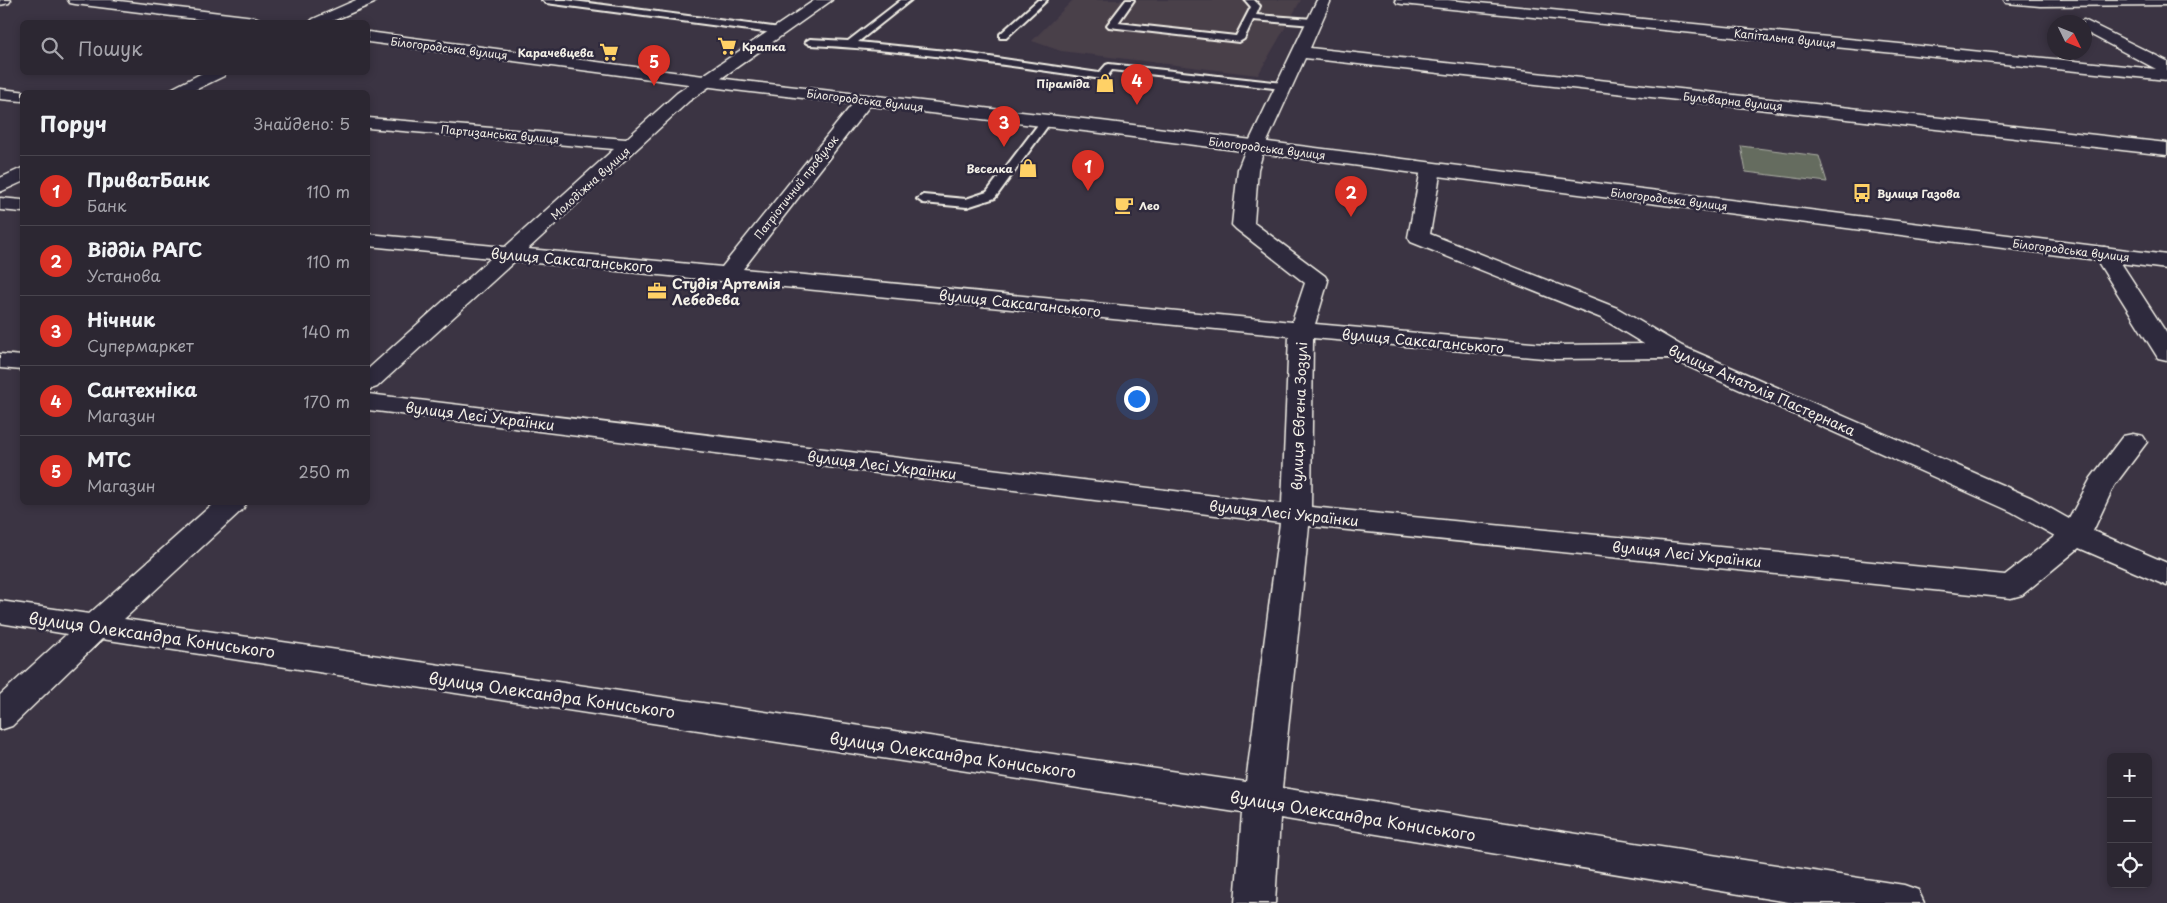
<!DOCTYPE html>
<html lang="uk">
<meta charset="utf-8">
<style>
body{margin:0;font-family:"Playpen Sans",sans-serif;background:#342f3a;color:#f1f3f6}
.controls{position:absolute;right:15px;bottom:15px;display:grid;overflow:hidden;border-radius:8px;box-shadow:0 2px 8px #0003}
.controls button{width:45px;height:45px;display:grid;place-items:center;padding:0;border:0;border-bottom:1px solid #48444d;background:#2c2732;color:#f1f3f6;font:25px sans-serif}
.compass{position:absolute;left:2047px;top:15px;width:45px;height:45px;border-radius:50%;background:#2c2732;box-shadow:0 2px 8px #0003;rotate:133deg}
.you{position:absolute;left:1136px;top:398px;width:18px;height:18px;margin:-12px;border:4px solid #fff;border-radius:50%;background:#1a73e8;box-shadow:0 0 0 8px #1a73e833}
.badge{display:grid;place-items:center;width:32px;height:32px;border-radius:50%;background:#d93025;color:#fff;font-size:16px;font-weight:700}
.pin{position:absolute;translate:-50% -41px;filter:drop-shadow(0 1px 2px #0008)}
.pin::after{content:'';position:absolute;top:26px;width:18px;height:15px;background:inherit;clip-path:polygon(0 0,100% 0,50% 100%)}
.list{margin:0;padding:0;list-style:none}
h2{display:flex;justify-content:space-between;align-items:center;height:65px;margin:0;padding:0 20px;font-size:21px}
h2 small{font-size:16px;font-weight:400;color:#a6a5ac}
.list li{display:grid;grid-template-columns:32px 1fr auto;gap:15px;align-items:center;box-sizing:border-box;height:70px;padding:0 20px;border-top:1px solid #48444d}
.list b{display:block;font-size:19px;white-space:nowrap}
.list p{margin:0;font-size:16px;white-space:nowrap;color:#a6a5ac}
.list em{font-size:16px;font-style:normal;color:#a6a5ac}
.icon{flex:none;width:28px;height:28px;fill:none;stroke:currentColor;stroke-width:2;stroke-linecap:round;stroke-linejoin:round}
.map{position:relative;flex:none;width:2167px;height:903px;overflow:hidden}
.search{position:absolute;background:#2c2732;box-shadow:0 2px 8px #0003;left:20px;top:20px;width:350px;height:55px;display:flex;align-items:center;gap:12px;box-sizing:border-box;padding:0 18px;border-radius:8px;color:#a6a5ac;font-size:19px}
.panel{position:absolute;background:#2c2732;box-shadow:0 2px 8px #0003;left:20px;top:90px;width:350px;height:415px;border-radius:8px}
.map>svg:first-child{display:block}
.built{fill:#4a3f4a}
.green{fill:#656c5f;stroke:#acaea4}
.lines{fill:none;stroke-linecap:round;stroke-linejoin:round}
.lane-casing{stroke:#f4f1e8;stroke-width:4}
.street-casing{stroke:#f4f1e8;stroke-width:3}
.secondary-casing{stroke:#f4f1e8;stroke-width:3}
.lane{fill:#2f2a3d;fill-rule:evenodd}
.street{fill:#2f2a3d;fill-rule:evenodd}
.secondary{fill:#2f2a3d;fill-rule:evenodd}
.labels{text-anchor:middle;dominant-baseline:central;stroke-width:5;stroke-linejoin:round;paint-order:stroke}
.far-street-label{font-size:11px;fill:#f4f1e8;stroke:#2f2a3d}
.far-poi-label{font-size:11px;font-weight:bold;fill:#f4f1e8;stroke:#2f2a3d;text-anchor:start}
.street-label{font-size:14px;fill:#f4f1e8;stroke:#2f2a3d}
.poi-label{font-size:14px;font-weight:bold;fill:#f4f1e8;stroke:#2f2a3d;text-anchor:start}
.near-street-label{font-size:16px;fill:#f4f1e8;stroke:#2f2a3d}
</style>
<div class="map">
<svg width="2167" height="903" viewBox="0 0 2167 903">
<rect width="100%" height="100%" fill="#3b3443"/>
<filter id="ink" filterUnits="userSpaceOnUse"><feTurbulence type="fractalNoise" baseFrequency=".02" numOctaves="2"/><feDisplacementMap in="SourceGraphic" scale="10" xChannelSelector="R" yChannelSelector="G"/><feConvolveMatrix kernelMatrix="1 2 1 2 8 2 1 2 1" color-interpolation-filters="sRGB"/></filter>
<g filter="url(#ink)">
<!-- built -->
<path class="built" d="M1073 0H1301L1258 75 1061 51 1032 41Z"/>
<!-- green -->
<path class="green" d="M1741 146 1819 156 1827 182 1746 172Z"/>
<g class="lines">
<!-- lane casing -->
<g class="lane-casing">
<path id="lane" d="M542 0H566L780 28 785 31 780 34 546 3Z
M901 0H911L858 42 956 52 1099 73 1106 65 1109 64 1283 83 1288 86 1283 89 1112 70 1106 78 1102 79C1005 65 908 50 810 45L805 42 810 39 848 41Z
M1038 0H1047L1006 38H1000V34Z
M1126 0H1134L1118 23 1236 36 1251 7 1245 0H1254L1260 6 1256 15 1313 19 1318 22 1313 25 1253 20 1244 39 1239 42 1109 27 1107 25Z
M1047 117 1052 120 995 198 967 207 923 203 917 199 923 195 966 199 987 192 1043 118Z"/>
</g>
<!-- street casing -->
<g class="street-casing">
<path id="street" d="M0 0H11L9 3 0 5Z
M356 0H376L374 3 330 22H310L313 19Z
M815 0H832L689 101 528 249 722 267 859 96 865 95 871 96 874 100 743 269 1292 322 1305 283 1236 229 1232 225 1238 169 1247 146 1317 0H1331L1310 48 2167 143V155L1305 58 1265 146 1258 169 1254 223 1325 276 1328 281 1315 324 1555 345 1644 344 1601 318 1411 242 1408 237 1421 169 1424 165 1431 163 1438 165 1441 169 1430 234 1617 308 1682 346 2032 498 2069 519 2091 478 2123 436 2133 434 2143 436 2147 442 2114 486 2093 531 2167 563V586L2079 548 2022 595 2011 598 1309 526 1282 788 1904 885 1918 890 1924 903H1794L1280 818 1275 903H1235L1242 813 102 639 12 726 0 730V695L67 634 0 623V601L89 614 215 502H247L243 509 124 619 1246 782 1280 523 368 410V394L1282 504 1289 336 515 261 377 387 368 390V369L491 258 368 246V234L505 247 614 149 368 128V118L626 139 677 93ZM1313 338 1555 359 1669 358 2012 512 2055 536 2005 575 1311 507Z
M1395 0H1448L2156 69 2084 31V22H2078L2084 20 2167 61V80L1402 4 1397 3Z
M2004 0H2167V5L2040 6 2006 3Z
M204 72H226L224 76 191 92H170L173 88Z
M0 89 28 92H22V101L0 99Z
M22 168V182L0 192V178Z
M0 198 22 200V212L0 210Z
M2104 247 2112 249 2167 334V360L2158 358 2093 254 2096 249Z
M0 354 22 356V370L0 368Z"/>
</g>
<!-- secondary casing -->
<g class="secondary-casing">
<path id="secondary" d="M68 0H111L254 17 259 19 262 22H221L75 4 70 3Z
M368 32 734 80 1101 121 2167 255V269L1101 133 734 90 368 42Z"/>
</g>
<!-- lane -->
<use href="#lane" class="lane"/>
<!-- street -->
<use href="#street" class="street"/>
<!-- secondary -->
<use href="#secondary" class="secondary"/>
</g>
</g>
<!-- icons -->
<defs>
<g id="supermarket-bare" transform="scale(1.5)"><path d="M-6-5.5h2.5l.6 2H6L4.5 2H-2.5L-4.4-4H-6ZM-1.5 3.2a1.3 1.3 0 1 0 .1 0ZM3 3.2a1.3 1.3 0 1 0 .1 0Z" fill="#ffd166" stroke="#2f2a3d" stroke-width="2.5" paint-order="stroke"/></g>
<g id="shop-bare" transform="scale(1.5)"><path d="M-5-2.5h2.3a2.7 3.5 0 0 1 5.4 0H5L5.5 6h-11ZM-1.5-2.5h3a1.5 2.3 0 0 0-3 0Z" fill="#ffd166" stroke="#2f2a3d" stroke-width="2.5" paint-order="stroke"/></g>
<g id="bus-bare" transform="scale(1.5)"><path d="M-5-6H5V4H4V6H2V4H-2V6H-4V4H-5ZM-3.5-4V0h7V-4ZM-3.5 1.2v1.5H-2V1.2ZM2 1.2v1.5H3.5V1.2Z" fill="#ffd166" stroke="#2f2a3d" stroke-width="2.5" paint-order="stroke"/></g>
<g id="cafe-bare" transform="scale(1.5)"><path d="M-5.5-4.5H6V0H3Q3 3.5 0 3.5H-2.5Q-5.5 3.5-5.5 0ZM3-3.2v2h1.7v-2ZM-6 4.5H4V6H-6Z" fill="#ffd166" stroke="#2f2a3d" stroke-width="2.5" paint-order="stroke"/></g>
<g id="office-bare" transform="scale(1.5)"><path d="M-6-3h4V-5.5h4V-3h4V5H-6ZM-1-4.5V-3h2v-1.5ZM-6 0V1H6V0Z" fill="#ffd166" stroke="#2f2a3d" stroke-width="2.5" paint-order="stroke"/></g>
</defs>
<g fill-rule="evenodd">
<use href="#supermarket-bare" x="727" y="46"/>
<use href="#supermarket-bare" x="609" y="52"/>
<use href="#shop-bare" x="1105" y="83"/>
<use href="#shop-bare" x="1028" y="168"/>
<use href="#bus-bare" x="1862" y="193"/>
<use href="#cafe-bare" x="1124" y="205"/>
<use href="#office-bare" x="657" y="291"/>
</g>
<g class="labels">
<!-- far-street labels -->
<g class="far-street-label">
<text transform="translate(1785 38) rotate(6)">Капітальна вулиця</text>
<text transform="translate(449 48) rotate(7)">Білогородська вулиця</text>
<text transform="translate(865 100) rotate(7)">Білогородська вулиця</text>
<text transform="translate(1733 101) rotate(6)">Бульварна вулиця</text>
<text transform="translate(500 134) rotate(5)">Партизанська вулиця</text>
<text transform="translate(1267 148) rotate(7)">Білогородська вулиця</text>
<text transform="translate(590 183) rotate(-42)">Молодіжна вулиця</text>
<text transform="translate(796 187) rotate(-52)">Патріотичний провулок</text>
<text transform="translate(1669 199) rotate(7)">Білогородська вулиця</text>
<text transform="translate(2071 250) rotate(7)">Білогородська вулиця</text>
</g>
<!-- far-poi labels -->
<g class="far-poi-label">
<text x="742" y="46">Крапка</text>
<text x="594" y="52" text-anchor="end">Карачевцева</text>
<text x="1090" y="83" text-anchor="end">Піраміда</text>
<text x="1013" y="168" text-anchor="end">Веселка</text>
<text x="1877" y="193">Вулиця Газова</text>
<text x="1139" y="205">Лео</text>
</g>
<!-- street labels -->
<g class="street-label">
<text transform="translate(572 260) rotate(5)">вулиця Саксаганського</text>
<text transform="translate(1020 303) rotate(6)">вулиця Саксаганського</text>
<text transform="translate(1423 341) rotate(5)">вулиця Саксаганського</text>
<text transform="translate(1762 390) rotate(24)">вулиця Анатолія Пастернака</text>
<text transform="translate(480 416) rotate(7)">вулиця Лесі Українки</text>
<text transform="translate(1299 416) rotate(-88)">вулиця Євгена Зозулі</text>
<text transform="translate(882 465) rotate(7)">вулиця Лесі Українки</text>
<text transform="translate(1284 513) rotate(6)">вулиця Лесі Українки</text>
<text transform="translate(1687 554) rotate(6)">вулиця Лесі Українки</text>
</g>
<!-- poi labels -->
<g class="poi-label">
<text x="672" y="283">Студія Артемія<tspan x="672" dy="16">Лебедєва</tspan></text>
</g>
<!-- near-street labels -->
<g class="near-street-label">
<text transform="translate(152 634) rotate(8)">вулиця Олександра Кониського</text>
<text transform="translate(552 694) rotate(8)">вулиця Олександра Кониського</text>
<text transform="translate(953 754) rotate(8)">вулиця Олександра Кониського</text>
<text transform="translate(1353 815) rotate(9)">вулиця Олександра Кониського</text>
</g>
</g>
</svg>
<div class="controls">
<button>+</button>
<button>−</button>
<button><svg class="icon" aria-label="locate" viewBox="0 0 24 24"><circle cx="12" cy="12" r="6"/><path d="M12 2v4M12 18v4M2 12h4M18 12h4"/></svg></button>
</div>
<svg class="compass" viewBox="-18 -18 36 36"><path d="M0-13l5 13h-10z" fill="#e53935"/><path d="M0 13l5-13h-10z" fill="#a6a5ac"/></svg>
<div class="you"></div>
<div class="pin badge" style="left:1088px;top:191px">1</div>
<div class="pin badge" style="left:1351px;top:217px">2</div>
<div class="pin badge" style="left:1004px;top:147px">3</div>
<div class="pin badge" style="left:1137px;top:105px">4</div>
<div class="pin badge" style="left:654px;top:86px">5</div>
<div class="search"><svg class="icon" aria-label="search" viewBox="0 0 24 24"><circle cx="10" cy="10" r="6"/><path d="M15 15l6 6"/></svg>Пошук</div>
<section class="panel">
<h2>Поруч<small>Знайдено: 5</small></h2>
<ul class="list">
<li><span class="badge">1</span><div><b>ПриватБанк</b><p>Банк</p></div><em>110 m</em></li>
<li><span class="badge">2</span><div><b>Відділ РАГС</b><p>Установа</p></div><em>110 m</em></li>
<li><span class="badge">3</span><div><b>Нічник</b><p>Супермаркет</p></div><em>140 m</em></li>
<li><span class="badge">4</span><div><b>Сантехніка</b><p>Магазин</p></div><em>170 m</em></li>
<li><span class="badge">5</span><div><b>МТС</b><p>Магазин</p></div><em>250 m</em></li>
</ul>
</section>
</div>
